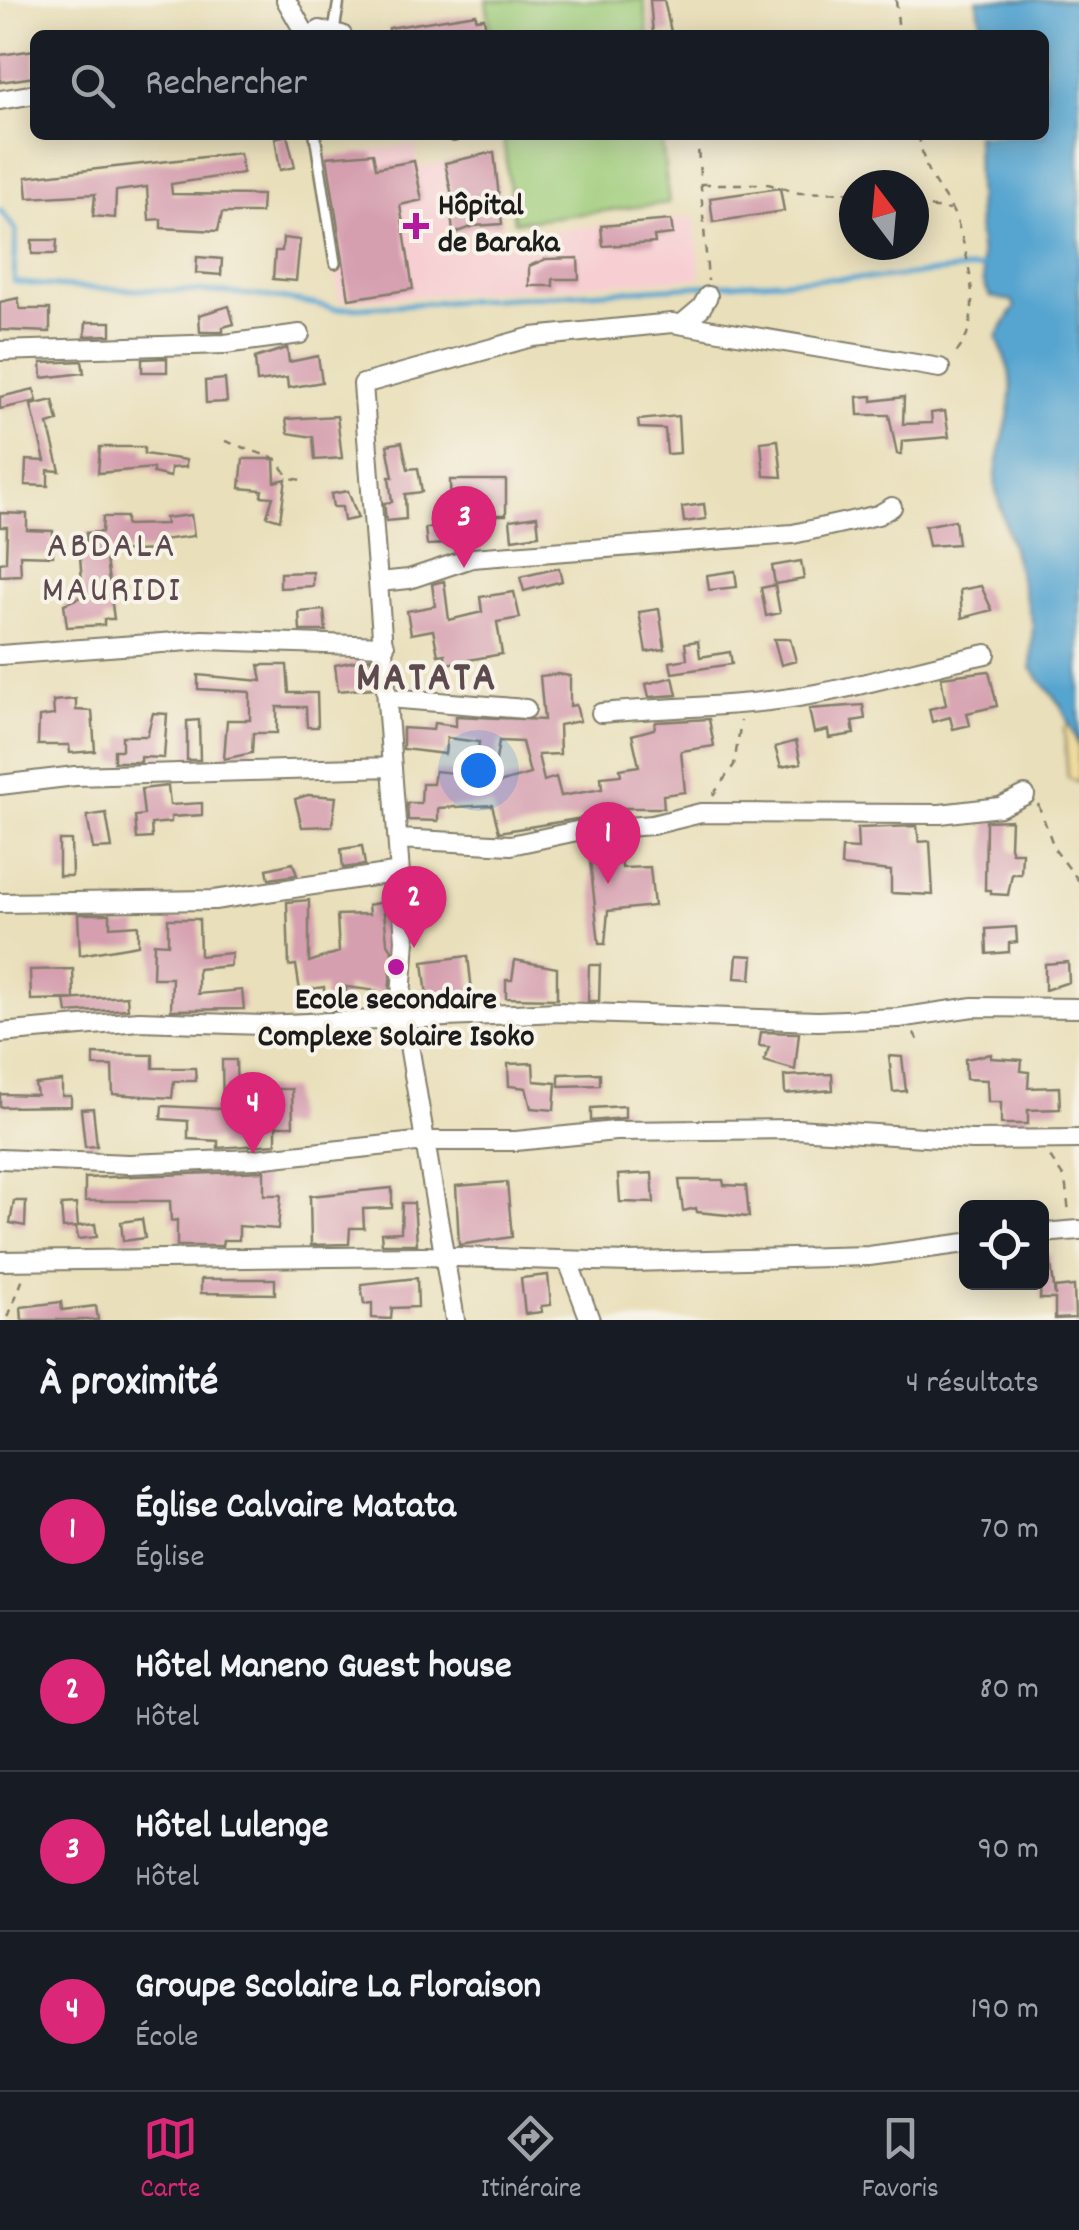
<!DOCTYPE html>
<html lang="fr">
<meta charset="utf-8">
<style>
body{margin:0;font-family:Dekko,sans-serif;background:#242831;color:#f1f3f6}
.controls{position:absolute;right:30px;bottom:30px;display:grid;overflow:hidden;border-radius:15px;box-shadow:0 5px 25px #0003}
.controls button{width:90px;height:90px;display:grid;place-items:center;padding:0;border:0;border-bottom:2px solid #363941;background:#171b24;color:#f1f3f6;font:50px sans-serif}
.compass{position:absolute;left:839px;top:170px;width:90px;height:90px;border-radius:50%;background:#171b24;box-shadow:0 5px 25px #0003;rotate:344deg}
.you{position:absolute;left:478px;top:770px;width:35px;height:35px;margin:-25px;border:8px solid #fff;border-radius:50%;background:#1a73e8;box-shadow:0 0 0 15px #1a73e833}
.badge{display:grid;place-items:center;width:65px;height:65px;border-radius:50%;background:#db2777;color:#fff;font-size:32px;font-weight:700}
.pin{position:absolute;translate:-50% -82px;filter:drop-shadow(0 2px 5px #0008)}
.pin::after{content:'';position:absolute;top:52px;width:35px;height:30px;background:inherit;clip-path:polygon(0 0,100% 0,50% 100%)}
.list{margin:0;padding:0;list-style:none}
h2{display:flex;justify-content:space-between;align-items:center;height:130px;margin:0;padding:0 40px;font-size:42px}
h2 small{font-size:32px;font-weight:400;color:#9ea1a6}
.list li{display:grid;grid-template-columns:65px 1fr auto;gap:30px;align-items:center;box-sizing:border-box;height:160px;padding:0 40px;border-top:2px solid #363941}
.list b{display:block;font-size:38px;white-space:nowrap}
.list p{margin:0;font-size:32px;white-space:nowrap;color:#9ea1a6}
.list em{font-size:32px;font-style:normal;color:#9ea1a6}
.icon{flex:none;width:55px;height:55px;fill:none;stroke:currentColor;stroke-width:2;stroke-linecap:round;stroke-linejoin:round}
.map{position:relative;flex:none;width:1079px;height:1320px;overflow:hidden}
.search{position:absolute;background:#171b24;box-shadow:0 5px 25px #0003;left:30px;right:30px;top:30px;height:110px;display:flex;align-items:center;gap:25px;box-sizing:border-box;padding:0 35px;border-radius:15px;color:#9ea1a6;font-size:38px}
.sheet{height:770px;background:#171b24}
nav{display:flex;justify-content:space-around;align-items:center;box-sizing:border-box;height:140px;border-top:2px solid #363941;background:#171b24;font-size:28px;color:#9ea1a6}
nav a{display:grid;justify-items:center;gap:5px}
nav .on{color:#db2777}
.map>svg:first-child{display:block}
.built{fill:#f7cfd3}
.green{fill:#9fcc7a;stroke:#5e744b;stroke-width:2.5}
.sand{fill:#eeda9e;stroke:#857b5d;stroke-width:2.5}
.water{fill:#56a5d0;stroke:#396076;stroke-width:2.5}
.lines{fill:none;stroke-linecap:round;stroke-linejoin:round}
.stream{stroke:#56a5d0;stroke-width:5}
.building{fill:#d59faf;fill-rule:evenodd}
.service-casing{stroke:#827e6b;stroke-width:14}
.minor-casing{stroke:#827e6b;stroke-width:22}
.path{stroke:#827e6b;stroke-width:2.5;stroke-dasharray:8 8;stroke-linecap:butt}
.service{stroke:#fff;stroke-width:9}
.minor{stroke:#fff;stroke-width:18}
.poi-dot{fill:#b5179e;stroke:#f7f3e8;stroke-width:4}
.labels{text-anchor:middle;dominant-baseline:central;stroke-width:8;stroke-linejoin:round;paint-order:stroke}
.poi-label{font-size:32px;font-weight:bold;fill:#1c1c1c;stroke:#f7f3e8;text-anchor:start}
.quarter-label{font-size:38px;letter-spacing:2.5px;fill:#5d4a4f;stroke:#f7f3e8}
.district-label{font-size:42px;font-weight:bold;letter-spacing:2.5px;fill:#5d4a4f;stroke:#f7f3e8}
</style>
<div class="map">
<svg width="1079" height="1320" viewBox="0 0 1079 1320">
<rect width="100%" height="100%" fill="#f7f3e8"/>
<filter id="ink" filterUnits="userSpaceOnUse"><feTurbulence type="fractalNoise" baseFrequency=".01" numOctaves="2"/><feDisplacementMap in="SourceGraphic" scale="20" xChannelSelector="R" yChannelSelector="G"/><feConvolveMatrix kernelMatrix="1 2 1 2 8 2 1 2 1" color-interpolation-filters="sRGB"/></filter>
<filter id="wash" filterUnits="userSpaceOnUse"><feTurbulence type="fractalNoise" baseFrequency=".0048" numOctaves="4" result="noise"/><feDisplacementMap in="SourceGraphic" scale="40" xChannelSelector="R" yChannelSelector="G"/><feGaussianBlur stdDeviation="2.25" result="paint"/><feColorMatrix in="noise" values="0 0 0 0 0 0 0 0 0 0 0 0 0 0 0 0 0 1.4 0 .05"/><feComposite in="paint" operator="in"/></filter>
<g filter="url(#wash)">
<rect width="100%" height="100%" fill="#e9dfba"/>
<!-- built -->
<path class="built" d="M414 144 420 168 494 152 503 235 694 217 701 278 339 301 324 158Z"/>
<!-- green -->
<path class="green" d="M486 0H644L648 35H491Z
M503 135H661L669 203 514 222Z"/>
<!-- sand -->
<path class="sand" d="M1069 724 1079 746V783L1068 778 1064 729Z"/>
<!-- water -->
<path class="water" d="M977 0H1079V746L1061 706 1031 668 1033 625 996 491C993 454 1014 419 1011 382 1010 367 1002 352 997 337L1015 307 1012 301 990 297 984 283 978 230 976 135H1044V35H983Z"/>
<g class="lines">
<!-- stream -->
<path class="stream" d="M0 210 16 230 14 282C121 296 229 282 336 309L811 279 881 278 983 267"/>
</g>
<g id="blocks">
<!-- building -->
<path class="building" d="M650 0H664L671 32 653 34Z
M476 14V19L484 18 487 35H389V28Z
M35 50V77L0 82V55Z
M287 135 295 167 280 170 275 138Z
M494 152 502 224 474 226 453 234 451 212 445 213 444 197 452 196 445 163Z
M240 153 243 173 171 184 172 194 262 195 261 213H222L218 231 161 228V219L149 220 147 187 116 191 115 218 93 216 95 194 28 198 26 177Z
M373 153 376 168 414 161 422 200 400 205 413 289 349 299 327 157Z
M780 188 784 211 713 222 710 198Z
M671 220 673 234 654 236 655 243 603 246 601 226Z
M283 238 300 240 296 281 273 279 275 251H282Z
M32 240H57L56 254H32Z
M197 257 222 259 221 275 196 273Z
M578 258 579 279H553V286H529V266L546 259Z
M18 298 20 309H50V332L0 330V302Z
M229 306 234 324 223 327V332H200L199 315Z
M86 322H111V335L85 336Z
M287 348 289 362 318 356 322 382 288 388 287 378 257 382 255 358Z
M167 358V372H142V359Z
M82 361 84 373 42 378 41 363Z
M225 379 227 402 206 403 205 381Z
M34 389 37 401 0 409V397Z
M872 396V401L904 397 903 424 932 423 931 413 945 411 949 437 902 441 901 454H897L889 415H858L857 397Z
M53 400 58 421 48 424 60 471 48 470V486L25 485 26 460 45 461 31 405Z
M337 416 342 458 315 460 313 437 288 433 286 419Z
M678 416 680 453 667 454 665 429 639 428 638 420Z
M778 440 782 477 764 476 761 442Z
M402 442 408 469 418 468 422 492 405 494 406 519 386 521 384 503 392 502 389 477H393L387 445Z
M100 447H144V454L186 460V467L171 468 170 477 153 473V468L98 473Z
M243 459H274L275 482 286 479 280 520 267 516 273 497 261 496 262 490 240 488Z
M450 480H506V515H494V508H464L465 518H451Z
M348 491 358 518 344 521 342 507H333L331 494Z
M704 504 706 519 684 522 682 507Z
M0 513 27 514V530L53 531V556L20 555 21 575 0 576V563L6 562 7 527H0Z
M191 515 194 536 161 540V550L105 552 114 619H104V625L67 627 64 604 83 596 79 543 87 542 86 533 102 532 103 517H126V525L166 524 165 518Z
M537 516 539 535 512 539 510 520Z
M955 520 958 544 929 546 925 526Z
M425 528H447L448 544 427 545Z
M801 561 804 579 775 584 772 566Z
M559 568 562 581 524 591 520 577Z
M735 571 737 587 709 590 707 575Z
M313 572V586L280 588V573Z
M444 581 449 620 482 612 480 597 514 592 520 618 497 622 502 654 446 664 445 654 438 655 433 630 411 634 407 611 435 606 432 584Z
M775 585 780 613 766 616 761 588Z
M981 586 992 610 962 618 960 590Z
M659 609 665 649 646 652 639 612Z
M324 610 326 631H300L299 612Z
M774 639H790L796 661 781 665Z
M698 641 700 657 730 652 732 664 672 673 670 662 687 659 685 643Z
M371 658 373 688 338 691 335 665Z
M259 665H287L289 693H317L318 727H307L306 707H277V733H253L252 753 224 759 227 720H250V692L198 689V675L262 681Z
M989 671 997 706 967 713 970 725 953 729 950 717 932 722 929 709 946 705 941 677Z
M558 674 570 676V706L576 705 580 721 559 725 560 754 538 755 544 781 556 777 561 796 602 789 601 777 621 775 620 769 639 766 632 735 654 729 656 722 709 719 714 746 681 751 685 792 663 795 664 808H598L600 815 499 832 492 805 438 808V821L408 820 407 803H421L422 784H433L435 771 475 775 479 742 447 738 445 754 403 749V728L433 730 434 723 456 726V716L544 720 540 676ZM499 741 522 742 530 774 492 785Z
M673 677 677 695 649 697 646 684Z
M76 699V710L92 711 95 751 70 753 69 745H38L39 717 54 715 53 701Z
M863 705 865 719 852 721 854 734 829 738 828 730 814 733 809 709Z
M153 713 167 714 164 758 141 757V762H114V750H122V736H147Z
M199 720 200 760H187V721Z
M796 741 801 763 781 767 775 747Z
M168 786 170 805 202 803V815L171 817V822L151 824 152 838 137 839 135 816 144 815 141 789Z
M308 795 336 797 332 826 302 827 295 799Z
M106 813 112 848 93 849 87 816Z
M1011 820 1010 847 1012 852H1022L1021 874H1012L1008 895 991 894V890H985L986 821Z
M917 826 919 842 930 841 933 895 891 893V871L841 866 842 848 858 849 857 828Z
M59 840H71L72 876H59Z
M362 846 365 865 343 868 341 849Z
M621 856 622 868 650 867 654 906 608 911 605 944H599L590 860Z
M293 863 297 875 269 879 267 869Z
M309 900V962L339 952 337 915 369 914 368 905 383 902 387 942 392 950 389 998H378V991L346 987V1009L325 1010 324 987 300 991 296 965 289 966 287 902Z
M78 914H110V927L138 925V945L80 955Z
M168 919H199L200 956 232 953 230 966 198 969V994L242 990 244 1009 171 1010 172 978H153L154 943 168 944Z
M1016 927 1017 942 1009 943V952L987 954 986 929Z
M737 955 753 956 751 979 735 978Z
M468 956 473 1000 428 1005 423 962Z
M515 960 557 968V999L506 998V980H512Z
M1068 962 1069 982 1045 990V964Z
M589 965H600L599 1001H588Z
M73 969 74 999 31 1000 30 970Z
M127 996 128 1009 67 1013 65 1000Z
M761 1032 799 1033 795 1070 764 1061 769 1047 759 1046Z
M94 1054 153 1055V1068H195L196 1081H174L172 1098 113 1094 112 1066H94Z
M991 1054V1058L1022 1060 1021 1071 1029 1072 1028 1088 1059 1087 1060 1109 1028 1110V1124H1001V1102H988L987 1080 966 1079 965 1059Z
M889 1056 902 1057 906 1091 893 1092Z
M222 1060H236L237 1098 264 1100V1089H292L293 1126H276V1144L218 1148V1141L188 1139V1121L161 1119 162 1106 223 1109Z
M533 1063 534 1081 556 1083 554 1110 531 1108 526 1088 509 1086 508 1064Z
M600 1073V1085L559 1086V1074Z
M832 1074 833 1090 785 1094 784 1076Z
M62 1081V1096H71V1106L0 1107V1094L37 1095 35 1084Z
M625 1106V1118L591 1121V1108Z
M93 1108 97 1146 85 1147 81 1109Z
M264 1171V1195H281L278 1229 239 1226V1240H223L222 1246H177V1220L171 1221 170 1201H85V1178Z
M652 1173 654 1203 620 1202 618 1175Z
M679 1180H723L724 1185 746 1186 749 1217 697 1212 696 1208 683 1211Z
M507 1182 512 1237 459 1245 456 1186Z
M392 1188V1208L363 1209 364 1228H350L349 1244 311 1245 310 1196Z
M14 1201H26L25 1226 10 1223Z
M402 1203H414L417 1244H382L381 1233 401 1232Z
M76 1204 78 1226 95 1224 97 1237 78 1239 76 1227 63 1228 61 1205Z
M142 1219 145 1238 123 1241 121 1222Z
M1050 1254 1055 1296V1288L1074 1286 1075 1318 1055 1319V1299H1040L1042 1255Z
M548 1275 551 1305 541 1306 542 1312 525 1314 521 1278Z
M417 1278 418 1307 392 1308 391 1319 372 1318V1303L364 1304 361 1284Z
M201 1279H275V1294L201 1293Z
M61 1302 62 1310 96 1306 98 1320H22L21 1307Z"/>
</g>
</g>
<g filter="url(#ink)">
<use href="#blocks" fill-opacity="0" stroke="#827e6b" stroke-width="2.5"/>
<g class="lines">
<!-- service casing -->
<g class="service-casing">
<path id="service" d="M334 31 339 0
M315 135 335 263
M451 135 454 136"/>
</g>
<!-- minor casing -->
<g class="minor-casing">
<path id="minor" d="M286 0 306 35
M311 35 320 30 342 35
M0 100 35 94
M682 324 701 308 708 296
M0 351 225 344 300 334
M379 582 409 579 472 558 793 534 878 515 892 507
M0 655 203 640 385 646
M388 698 526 709
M601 713C662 707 722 708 784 699 852 690 919 668 986 654
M0 785 75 776 392 767
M398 839 511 845 577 831 652 825 701 813 940 814 1000 807 1025 795
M0 903 214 900 400 872
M0 1033 139 1021 263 1025 558 1012 818 1021 899 1018 973 1007 1079 1008
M0 1159 129 1164 255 1159 426 1141H516L615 1131 796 1129 972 1140 1079 1139
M1042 1233 1079 1230
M0 1261 421 1256 630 1262 869 1256 966 1243
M568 1261 590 1320
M455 1320 401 997 405 940 363 384 532 337 672 323 940 368"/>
</g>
<!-- path -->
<path class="path" d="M896 0 899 35
M689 34V35
M697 135 708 281
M918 135C922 147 923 162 929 173 937 190 950 202 957 221 969 259 986 327 952 357
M702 184H768L799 193 854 192
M914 205 950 210
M225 441 276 459 290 478 302 480
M713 795 734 765 741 721
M1038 804 1055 850 1079 881
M914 1033 919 1042
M1050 1157 1065 1179 1069 1213
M8 1317 24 1276"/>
<!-- service -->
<use href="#service" class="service"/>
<!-- minor -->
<use href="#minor" class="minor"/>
</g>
</g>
<!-- markers -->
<g class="poi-dot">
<path d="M411 211h10v10h10v10h-10v10h-10v-10h-10v-10h10z"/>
<circle cx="396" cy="967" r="10"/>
</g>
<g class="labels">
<!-- poi labels -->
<g class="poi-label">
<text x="438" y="208">Hôpital<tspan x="438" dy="37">de Baraka</tspan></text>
<text x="396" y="1002" text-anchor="middle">Ecole secondaire<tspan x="396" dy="37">Complexe Solaire Isoko</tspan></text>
</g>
<!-- quarter labels -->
<g class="quarter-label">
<text x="112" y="548">ABDALA<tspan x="112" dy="44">MAURIDI</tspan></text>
</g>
<!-- district labels -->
<g class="district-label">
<text x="427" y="681">MATATA</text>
</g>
</g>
</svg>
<div class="controls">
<button><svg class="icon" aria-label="locate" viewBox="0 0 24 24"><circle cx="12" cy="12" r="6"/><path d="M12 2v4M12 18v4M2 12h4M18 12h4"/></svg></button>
</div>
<svg class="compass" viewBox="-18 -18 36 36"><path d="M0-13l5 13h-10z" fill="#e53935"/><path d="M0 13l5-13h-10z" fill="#9ea1a6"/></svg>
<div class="you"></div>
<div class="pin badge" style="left:608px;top:884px">1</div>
<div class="pin badge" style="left:414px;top:948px">2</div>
<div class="pin badge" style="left:464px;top:568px">3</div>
<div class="pin badge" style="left:253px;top:1154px">4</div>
<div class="search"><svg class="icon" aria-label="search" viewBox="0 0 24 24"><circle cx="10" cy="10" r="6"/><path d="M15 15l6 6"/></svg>Rechercher</div>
</div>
<section class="sheet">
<h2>À proximité<small>4 résultats</small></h2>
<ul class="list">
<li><span class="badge">1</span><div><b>Église Calvaire Matata</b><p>Église</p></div><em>70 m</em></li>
<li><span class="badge">2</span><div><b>Hôtel Maneno Guest house</b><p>Hôtel</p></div><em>80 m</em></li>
<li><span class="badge">3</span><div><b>Hôtel Lulenge</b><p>Hôtel</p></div><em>90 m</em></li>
<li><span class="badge">4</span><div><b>Groupe Scolaire La Floraison</b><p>École</p></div><em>190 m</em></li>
</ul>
</section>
<nav>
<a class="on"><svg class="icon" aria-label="map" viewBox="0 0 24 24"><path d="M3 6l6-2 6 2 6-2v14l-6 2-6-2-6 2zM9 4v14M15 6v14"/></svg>Carte</a>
<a><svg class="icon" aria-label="directions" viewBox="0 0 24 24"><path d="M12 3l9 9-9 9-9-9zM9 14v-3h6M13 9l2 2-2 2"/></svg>Itinéraire</a>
<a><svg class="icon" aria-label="saved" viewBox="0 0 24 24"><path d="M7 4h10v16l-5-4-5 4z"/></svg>Favoris</a>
</nav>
